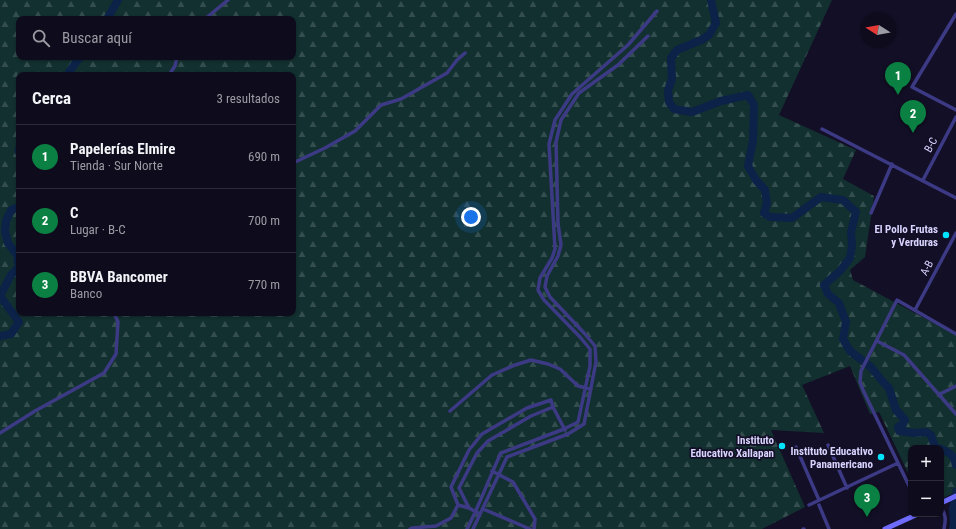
<!DOCTYPE html>
<html lang="es">
<meta charset="utf-8">
<style>
body{margin:0;font-family:"Roboto Condensed",sans-serif;background:#171425;color:#f1f3f6}
.controls{position:absolute;right:12px;bottom:12px;display:grid;overflow:hidden;border-radius:8px;box-shadow:0 1px 3px #0004}
.controls button{width:36px;height:36px;display:grid;place-items:center;padding:0;border:0;border-bottom:1px solid #2e2b3b;background:#0e0b1c;color:#f1f3f6;font:20px sans-serif}
.compass{position:absolute;left:860px;top:12px;width:36px;height:36px;border-radius:50%;background:#0e0b1c;box-shadow:0 1px 3px #0004;rotate:281deg}
.you{position:absolute;left:471px;top:217px;width:14px;height:14px;margin:-10px;border:3px solid #fff;border-radius:50%;background:#1a73e8;box-shadow:0 0 0 6px #1a73e833}
.badge{display:grid;place-items:center;width:26px;height:26px;border-radius:50%;background:#0b8043;color:#fff;font-size:13px;font-weight:700}
.pin{position:absolute;translate:-50% -33px;filter:drop-shadow(0 1px 2px #0008)}
.pin::after{content:'';position:absolute;top:21px;width:14px;height:12px;background:inherit;clip-path:polygon(0 0,100% 0,50% 100%)}
.list{margin:0;padding:0;list-style:none}
h2{display:flex;justify-content:space-between;align-items:center;height:52px;margin:0;padding:0 16px;font-size:17px}
h2 small{font-size:13px;font-weight:400;color:#9b9ba3}
.list li{display:grid;grid-template-columns:26px 1fr auto;gap:12px;align-items:center;box-sizing:border-box;height:64px;padding:0 16px;border-top:1px solid #2e2b3b}
.list b{display:block;font-size:15px;white-space:nowrap}
.list p{margin:0;font-size:13px;white-space:nowrap;color:#9b9ba3}
.list em{font-size:13px;font-style:normal;color:#9b9ba3}
.icon{flex:none;width:22px;height:22px;fill:none;stroke:currentColor;stroke-width:2;stroke-linecap:round;stroke-linejoin:round}
.map{position:relative;flex:none;width:956px;height:529px;overflow:hidden}
.search{position:absolute;background:#0e0b1c;box-shadow:0 1px 3px #0004;left:16px;top:16px;width:280px;height:44px;display:flex;align-items:center;gap:10px;box-sizing:border-box;padding:0 14px;border-radius:8px;color:#9b9ba3;font-size:15px}
.panel{position:absolute;background:#0e0b1c;box-shadow:0 1px 3px #0004;left:16px;top:72px;width:280px;height:244px;border-radius:8px}
.map>svg:first-child{display:block}
.forest{fill:url(#forest-firs);fill-rule:evenodd}
.lines{fill:none;stroke-linecap:round;stroke-linejoin:round}
.river{stroke:#0c2248;stroke-width:8}
.street{stroke:#3d3a85;stroke-width:3.5}
.secondary{stroke:#6f6bff;stroke-width:5}
.poi-dot{fill:#00e5ff;stroke:#130f26;stroke-width:1.5}
.labels{text-anchor:middle;dominant-baseline:central;stroke-width:3.5;stroke-linejoin:round;paint-order:stroke}
.street-label{font-size:11px;fill:#d9d4ff;stroke:#130f26}
.poi-label{font-size:11px;font-weight:bold;fill:#d9d4ff;stroke:#130f26;text-anchor:end}
</style>
<div class="map">
<svg width="956" height="529" viewBox="0 0 956 529">
<defs>
<pattern id="forest-firs" width="22" height="20" patternUnits="userSpaceOnUse"><rect width="22" height="20" fill="#12302f"/><path d="M5 1l3.5 6h-7zM16 11l3.5 6h-7z" fill="#344d4e"/></pattern>
</defs>
<rect width="100%" height="100%" fill="#130f26"/>
<!-- forest -->
<path class="forest" d="M0 0H832L779 115 856 150 843 179 874 196 865 257 850 270 853 280 956 335V492L941 499V448H911V479L879 412 870 414 850 366 802 385 824 433 771 430 805 507 762 529H0ZM19 19H293V57H19ZM19 75H293V313H19Z"/>
<g class="lines">
<!-- river -->
<path class="river" d="M711 0 716 23 709 35 701 40 677 50 671 58 672 79 668 90 669 102 674 109 692 112 721 101 748 95 754 105 753 141 748 166 756 180 765 190 767 203 764 213 770 217 792 218 821 197 843 200 856 212 851 232 852 245 850 258 840 271 824 285 828 294 839 303 846 322 843 339 850 351 871 367 883 382 889 388 896 410 905 420 903 424 898 427 899 431 914 433 926 432 931 435 935 447 938 448
M107 19 118 0
M69 75V72L80 57
M19 149V152
M0 296 11 275 19 267 17 255 8 243 5 231 6 221 11 210 16 208H19
M0 296 19 322 11 334 0 336
M941 449C950 453 954 455 956 465
M953 529 954 523 953 509 956 492"/>
<!-- street -->
<path class="street" d="M956 14 912 87 956 110
M205 19 228 0
M169 75 175 66 177 57
M822 129 956 198
M293 163 325 148 355 131 381 105 401 99 447 73 457 60 465 53
M923 180 956 117
M871 213 892 164
M915 310 956 233
M877 341 904 355 956 414
M940 394 956 386
M450 411 492 375 515 365 531 360 548 364 560 369 578 386 591 389
M0 433 35 411 104 373 116 354 118 322 114 313
M828 445 847 488
M796 447 819 500
M492 471 513 482 535 519 534 529
M911 490 863 390 860 382 861 371 897 300 956 334
M458 505 469 508 478 513
M809 505 898 463
M819 505 829 529
M941 507C946 516 946 519 944 529
M469 508 459 488 477 453 488 441 531 416 553 407
M483 509 530 529
M410 529 412 528 436 526 451 518 458 505 451 487 469 450 482 434 527 408 551 400 553 407 565 430
M467 529C480 504 489 478 501 453L564 429 578 422 590 366V349L580 337 544 300 538 290 540 278 552 258 555 249 549 144 555 120 572 94 628 45 657 11
M473 529 507 457 568 434 584 424 596 362 595 346 585 334 550 297 545 287 547 276 558 256 561 245 558 223 556 142 561 120 579 93 618 65 648 36
M803 529H804"/>
<!-- secondary -->
<path class="secondary" d="M941 503 956 496
M885 529 918 514"/>
</g>
<!-- markers -->
<g class="poi-dot">
<circle cx="946" cy="235" r="4"/>
<circle cx="782" cy="446" r="4"/>
<circle cx="881" cy="457" r="4"/>
</g>
<g class="labels">
<!-- street labels -->
<g class="street-label">
<text transform="translate(931 145) rotate(-62)">B-C</text>
<text transform="translate(927 268) rotate(-62)">A-B</text>
</g>
<!-- poi labels -->
<g class="poi-label">
<text x="938" y="229">El Pollo Frutas<tspan x="938" dy="13">y Verduras</tspan></text>
<text x="774" y="440">Instituto<tspan x="774" dy="13">Educativo Xallapan</tspan></text>
<text x="873" y="451">Instituto Educativo<tspan x="873" dy="13">Panamericano</tspan></text>
</g>
</g>
</svg>
<div class="controls">
<button>+</button>
<button>−</button>
</div>
<svg class="compass" viewBox="-18 -18 36 36"><path d="M0-13l5 13h-10z" fill="#e53935"/><path d="M0 13l5-13h-10z" fill="#9b9ba3"/></svg>
<div class="you"></div>
<div class="pin badge" style="left:898px;top:95px">1</div>
<div class="pin badge" style="left:913px;top:133px">2</div>
<div class="pin badge" style="left:867px;top:517px">3</div>
<div class="search"><svg class="icon" aria-label="search" viewBox="0 0 24 24"><circle cx="10" cy="10" r="6"/><path d="M15 15l6 6"/></svg>Buscar aquí</div>
<section class="panel">
<h2>Cerca<small>3 resultados</small></h2>
<ul class="list">
<li><span class="badge">1</span><div><b>Papelerías Elmire</b><p>Tienda · Sur Norte</p></div><em>690 m</em></li>
<li><span class="badge">2</span><div><b>C</b><p>Lugar · B-C</p></div><em>700 m</em></li>
<li><span class="badge">3</span><div><b>BBVA Bancomer</b><p>Banco</p></div><em>770 m</em></li>
</ul>
</section>
</div>
